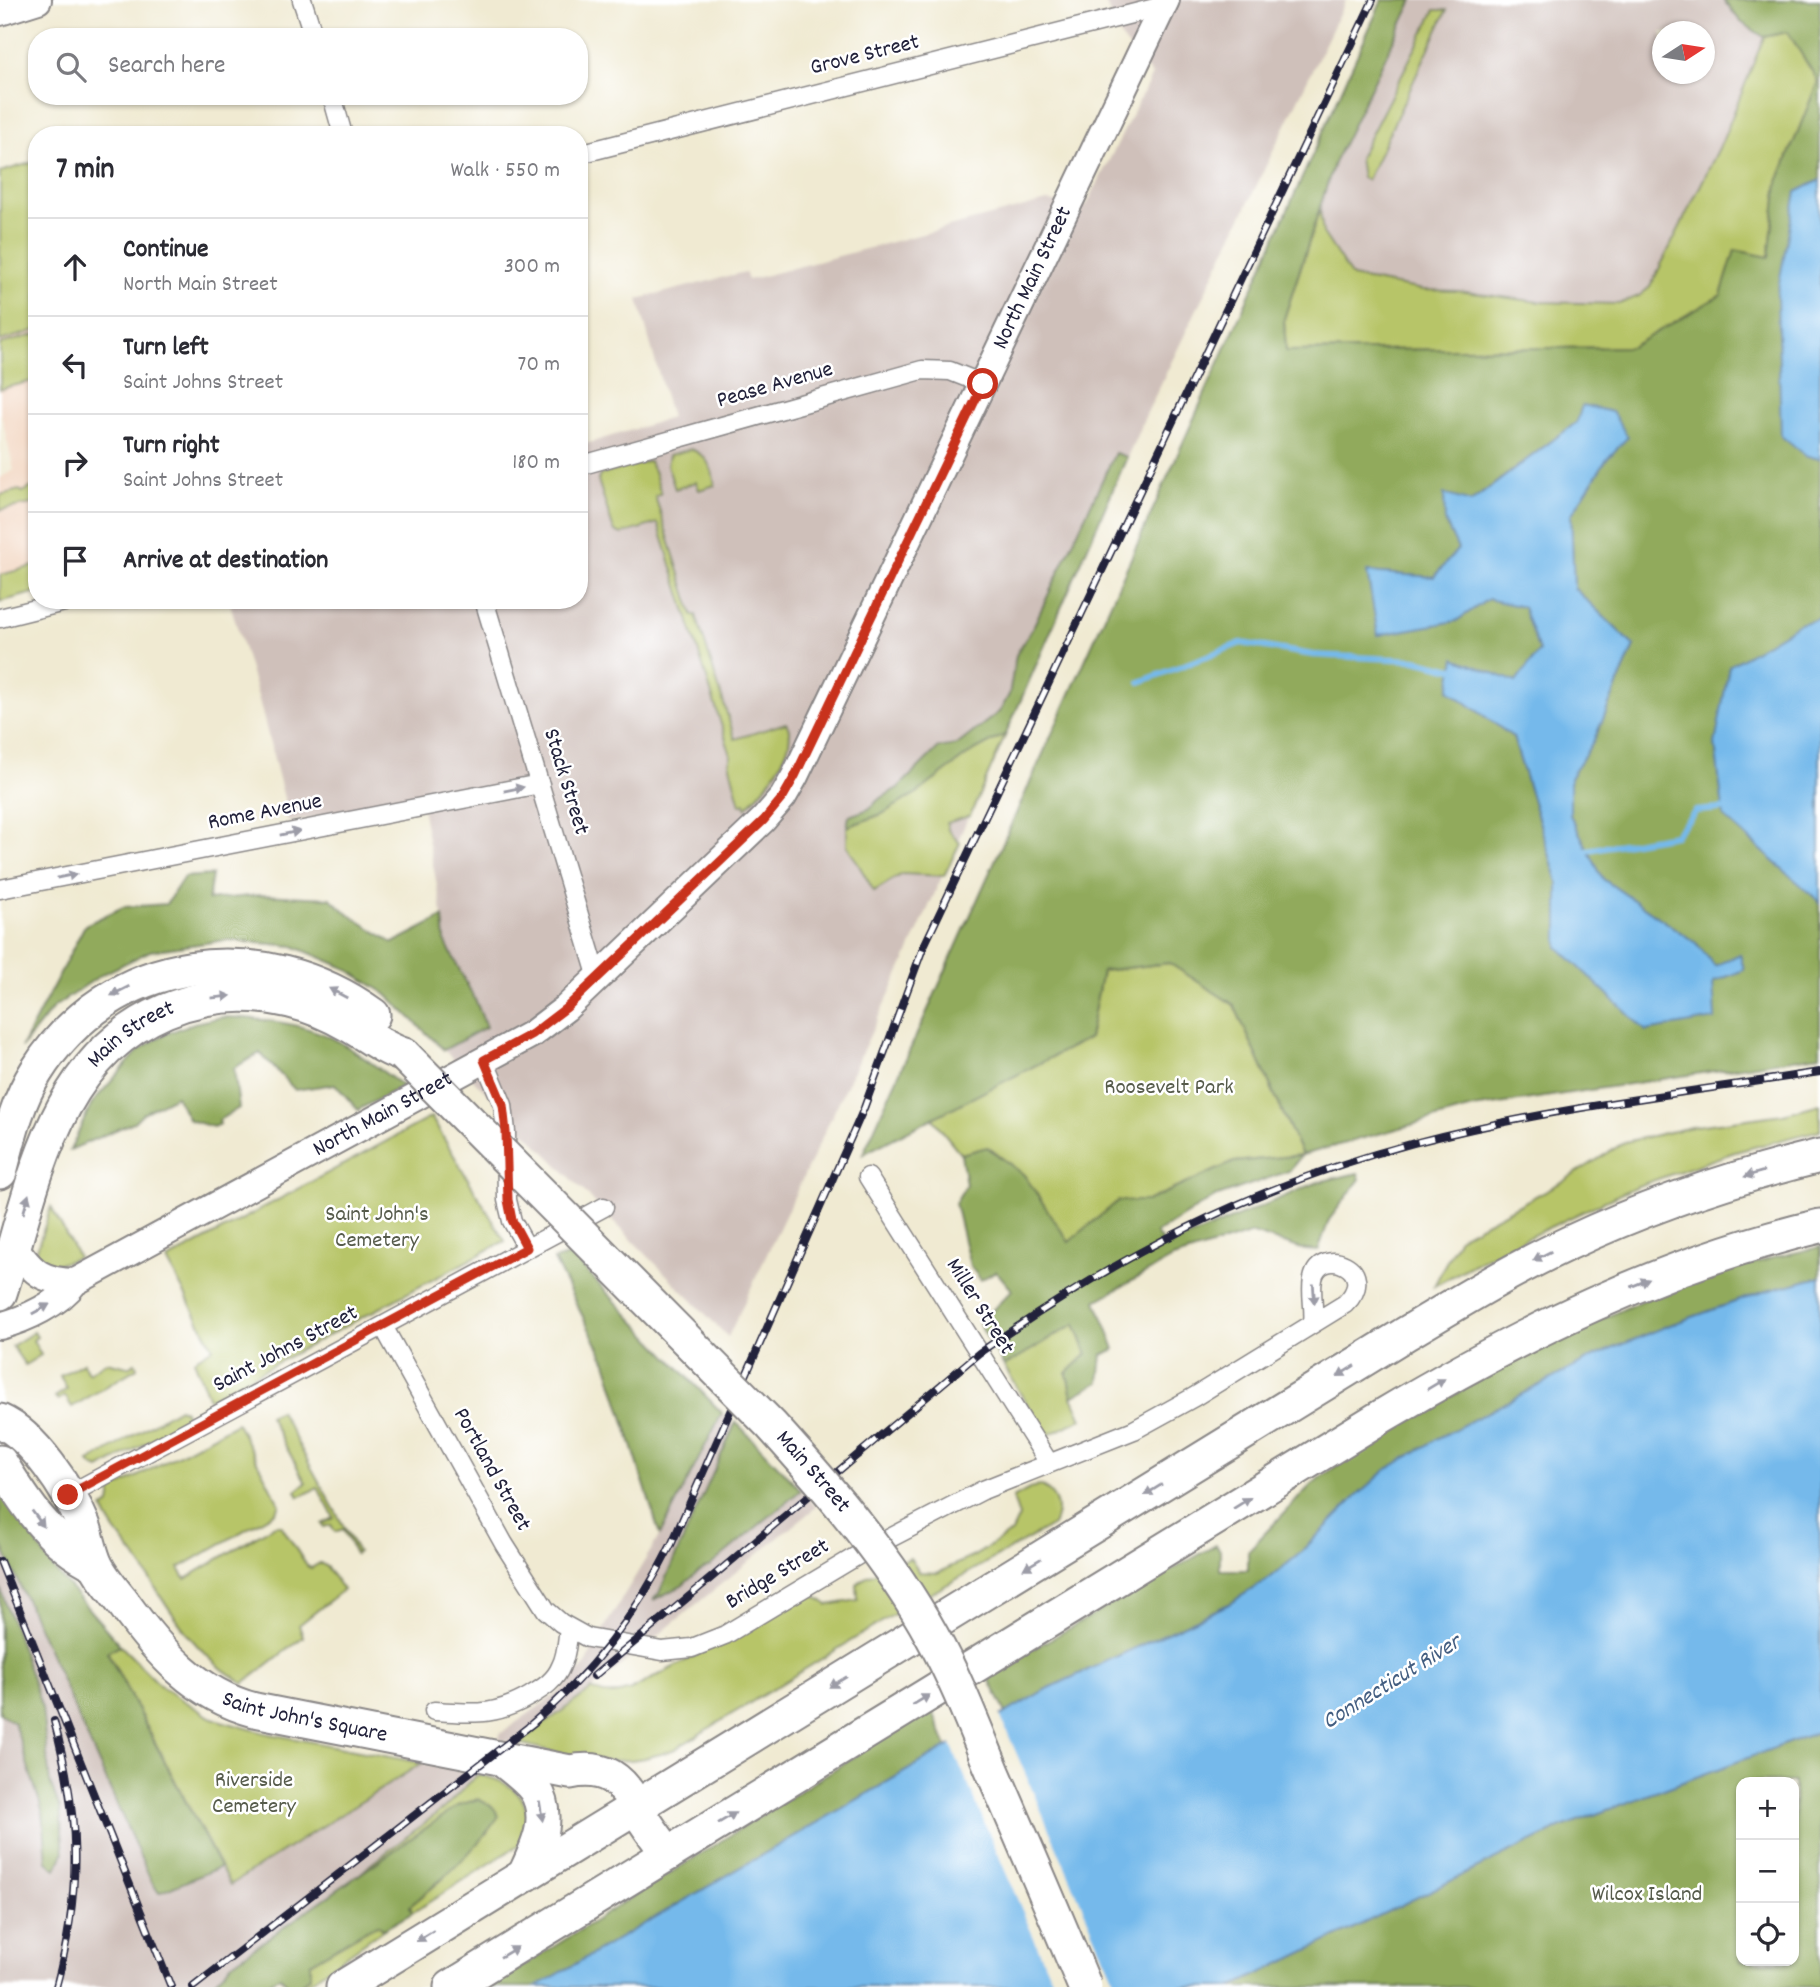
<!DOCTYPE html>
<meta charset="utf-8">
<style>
body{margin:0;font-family:Dekko,sans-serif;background:#f2f2f3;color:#2b2b33}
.controls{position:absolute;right:21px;bottom:21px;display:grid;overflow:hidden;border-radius:14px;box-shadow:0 2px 5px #0004}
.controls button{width:63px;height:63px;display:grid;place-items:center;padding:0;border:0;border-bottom:2px solid #e1e1e2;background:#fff;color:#2b2b33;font:35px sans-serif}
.compass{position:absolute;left:1652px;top:21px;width:63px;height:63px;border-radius:50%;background:#fff;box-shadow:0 2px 5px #0004;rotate:78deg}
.stop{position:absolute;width:21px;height:21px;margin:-16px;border:5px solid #c8321e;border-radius:50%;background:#fff}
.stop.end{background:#c8321e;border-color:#fff;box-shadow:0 2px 7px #0008}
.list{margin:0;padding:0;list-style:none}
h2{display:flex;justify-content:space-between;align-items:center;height:91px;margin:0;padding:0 28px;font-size:30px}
h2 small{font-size:23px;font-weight:400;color:#7c7c81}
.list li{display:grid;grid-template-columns:46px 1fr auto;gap:21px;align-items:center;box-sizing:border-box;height:98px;padding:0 28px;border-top:2px solid #e1e1e2}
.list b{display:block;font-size:26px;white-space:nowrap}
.list p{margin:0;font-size:23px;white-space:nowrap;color:#7c7c81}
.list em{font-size:23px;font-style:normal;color:#7c7c81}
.icon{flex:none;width:38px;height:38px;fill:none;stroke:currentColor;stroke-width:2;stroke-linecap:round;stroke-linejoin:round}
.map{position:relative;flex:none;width:1820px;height:1987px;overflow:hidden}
.search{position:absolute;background:#fff;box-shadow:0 2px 5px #0004;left:28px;top:28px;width:560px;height:77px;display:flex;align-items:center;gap:18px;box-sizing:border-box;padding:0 24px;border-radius:28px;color:#7c7c81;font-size:26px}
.panel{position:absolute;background:#fff;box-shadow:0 2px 5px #0004;left:28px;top:126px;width:560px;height:483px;border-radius:28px}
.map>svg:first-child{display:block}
.built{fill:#f2d4be}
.industrial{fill:#cfc0ba;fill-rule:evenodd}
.green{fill:#b7c568;stroke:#6c7452;stroke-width:2}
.forest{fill:#91aa5c;stroke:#5a664c;stroke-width:2;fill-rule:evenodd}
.water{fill:#75b9eb;stroke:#4c6e93;stroke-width:2}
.pier{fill:#f0ead2}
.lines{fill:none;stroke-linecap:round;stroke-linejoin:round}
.stream{stroke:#75b9eb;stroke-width:6}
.street-casing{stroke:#898686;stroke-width:21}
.secondary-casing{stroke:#898686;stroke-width:30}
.highway-casing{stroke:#898686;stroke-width:37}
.street{stroke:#fff;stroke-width:18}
.secondary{stroke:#fff;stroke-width:26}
.highway{stroke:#fff;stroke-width:33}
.rail-casing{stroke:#22223b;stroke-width:8}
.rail{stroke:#fff;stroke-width:5;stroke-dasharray:16;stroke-linecap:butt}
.highway-bridge-casing{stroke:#898686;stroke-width:37;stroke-linecap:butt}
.highway-bridge{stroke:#fff;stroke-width:33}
.oneway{fill:#9c9ca7}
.route{stroke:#c8321e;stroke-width:9}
.labels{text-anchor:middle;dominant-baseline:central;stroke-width:5;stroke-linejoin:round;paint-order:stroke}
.street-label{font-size:23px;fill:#22223b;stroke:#fff}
.park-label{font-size:23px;fill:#565b4b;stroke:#fff}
.water-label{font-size:24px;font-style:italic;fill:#435e81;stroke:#fff}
</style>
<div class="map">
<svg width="1820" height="1987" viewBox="0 0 1820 1987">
<rect width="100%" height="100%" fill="#fff"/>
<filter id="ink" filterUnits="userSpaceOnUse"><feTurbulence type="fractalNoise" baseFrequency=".0143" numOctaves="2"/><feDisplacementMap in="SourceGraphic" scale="14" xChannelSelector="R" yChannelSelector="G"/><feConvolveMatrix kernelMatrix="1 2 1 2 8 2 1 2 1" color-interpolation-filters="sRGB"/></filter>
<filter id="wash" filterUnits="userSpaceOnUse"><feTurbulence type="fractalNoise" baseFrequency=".00686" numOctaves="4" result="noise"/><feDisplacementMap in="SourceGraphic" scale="28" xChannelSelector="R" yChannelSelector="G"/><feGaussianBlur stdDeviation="1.57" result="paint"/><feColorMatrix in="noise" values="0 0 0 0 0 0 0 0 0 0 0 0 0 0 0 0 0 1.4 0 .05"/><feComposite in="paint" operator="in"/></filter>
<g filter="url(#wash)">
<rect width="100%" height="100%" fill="#f0ead2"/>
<!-- built -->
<path class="built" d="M37 161V592L0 602V478L14 470 0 410V172Z"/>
<!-- industrial -->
<path class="industrial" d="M1104 0H1346L1144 419 903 965 728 1337 444 1050 485 1026 477 1004 445 941 443 917 420 797 288 822 285 802 259 700 229 600H579V446L671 418 638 299 745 272 748 280 1047 201 1086 206 1152 75 1120 36Z
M1413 0H1723L1741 22 1764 37 1722 142 1650 287 1640 296 1619 304 1538 302 1458 291 1423 290 1351 277 1323 233 1320 209 1334 163ZM1662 32H1704V74H1662Z
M722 1413 734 1426 655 1599 682 1586 699 1571 710 1566 801 1490 816 1507 592 1689 518 1743 499 1740 500 1734 559 1692 586 1665 594 1645 660 1535Z
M0 1541 151 1881 159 1893 220 1867 230 1885 422 1763 477 1775 444 1808 371 1864 355 1879 231 1964 209 1987H0V1713L14 1722 38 1797 43 1813 47 1862 60 1808 50 1783 11 1617 0 1587Z"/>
<!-- green -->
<path class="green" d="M1435 10H1447L1367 180 1362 178 1359 158Z
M1788 32 1818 81 1778 182 1769 257 1735 251 1721 295 1631 347 1286 351 1284 319 1320 209 1323 233 1352 277 1423 290 1458 291 1539 302 1619 304 1639 296 1650 287 1722 142 1764 37Z
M37 161V330L0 341V172Z
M37 334V380L0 389V344Z
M691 449C708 456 712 468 715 485L699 490 696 482 675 489 667 465 669 455Z
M649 461 654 471 661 493 655 496 693 615H696L735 739 786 723C802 746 762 792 746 808L745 803 740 805 729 762 731 756 658 523 622 534 614 531 598 480 600 475Z
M37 484V503L0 510V495L19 490 23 492Z
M37 565V592L0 602V575Z
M1006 734 970 816 947 823 948 830 960 843 944 876 902 874 874 891 847 845V827L882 814 920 791 967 755Z
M1169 963 1234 1005 1302 1155 1234 1162 1147 1201 1118 1202 1069 1243 1024 1175 988 1147 961 1154 932 1118 1089 1038 1102 971Z
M1820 1104V1130L1735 1152 1635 1187 1491 1255 1434 1286 1459 1237 1562 1182 1625 1142 1696 1126 1783 1114Z
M431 1117 505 1241 209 1399 194 1360 213 1348 167 1260Z
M51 1207 78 1257C61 1264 47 1271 36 1252Z
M1075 1324 1087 1355 1067 1373 1072 1397 1082 1419 1046 1436 1004 1366Z
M34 1332 37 1337 33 1340 41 1355 25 1365 12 1346Z
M106 1362 128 1367 135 1363 137 1368 72 1407 65 1396 58 1400 55 1397 67 1389 60 1376 83 1363 88 1373Z
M179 1408 185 1411 187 1421 99 1469 92 1466 89 1462Z
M280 1411 358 1552 355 1554 343 1529 335 1532 331 1525 324 1527 322 1524 334 1518 318 1488 299 1497 296 1491 306 1483 269 1416Z
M237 1423 280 1505 276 1512 179 1568 185 1579 275 1525H281L307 1566 311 1568 320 1563 327 1567 343 1590 299 1625 303 1637 244 1683C193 1656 167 1604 136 1558 125 1543 109 1526 103 1508L110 1504 112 1490Z
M1042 1486C1057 1496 1061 1509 1053 1525L893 1615 675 1749C618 1772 575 1757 518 1743L592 1689C606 1698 616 1694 631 1690L797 1601 814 1595 828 1605 858 1600 857 1584 867 1576 910 1558 919 1572 937 1573 974 1556 1012 1532 1019 1517 1013 1498 1033 1487Z
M120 1645 163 1688 210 1717 221 1721 265 1733 422 1763 230 1885 107 1651Z
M477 1775C501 1778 529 1791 527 1821 527 1828 523 1836 522 1843L412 1913 410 1906 443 1879 488 1832 459 1805 355 1879 371 1864 444 1808Z
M378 1924 384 1929 302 1987H297L310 1976V1963Z"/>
<!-- forest -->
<path class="forest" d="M1382 0H1413L1334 163 1284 319 1286 351 1631 347 1721 295 1735 250 1769 257 1778 182 1818 81 1788 32 1764 37 1741 22 1723 0H1820V180L1796 192 1807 457 1820 458V619L1799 624 1724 817 1820 902V1055L1473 1108 1302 1155 1289 1171 1215 1197 1156 1233 1166 1247 1318 1182 1358 1173 1360 1179 1329 1220 1318 1251 1305 1250 1253 1233 1173 1258 1096 1301 1115 1349 1102 1355 1099 1382 1072 1397 1067 1373 1087 1354 1075 1324 1004 1366 979 1324 1012 1290 996 1271 981 1280 970 1266 955 1203 966 1185 961 1154 987 1147 1024 1175 1069 1242 1118 1201H1147L1234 1162 1302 1155 1234 1005 1169 963 1102 971 1089 1038 863 1154ZM1577 422 1627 437 1606 460 1571 515 1574 588 1634 646 1594 740 1570 778V815L1603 879 1696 943 1715 966 1740 955 1744 970 1713 982 1558 947V882L1513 737 1449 690 1516 683 1539 651 1523 606 1488 599 1456 621 1368 572 1434 577 1458 549 1445 521Z
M1115 453 1127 457 1006 734 967 755 920 791 882 814 847 827 849 816 869 809 878 800 899 787 938 748 957 745 1000 711 1009 695 1016 655 1035 623Z
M212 875 208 900 260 895 330 898 350 915 393 943 443 917 445 941 477 1004 486 1027 444 1050 386 994 345 968 293 946 226 940 150 951 101 975 54 1007 21 1048 85 925 123 907 166 904 184 877Z
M222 1017C257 1018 297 1022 330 1037 355 1049 380 1070 403 1086L358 1110 335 1084 295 1090 260 1053 234 1068 239 1108 219 1120 220 1124 213 1127 189 1120 176 1096 143 1113 134 1122 70 1150 92 1103 139 1050 163 1035 194 1023Z
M1820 1247V1277L1763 1292 1667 1326 1595 1356 1440 1437 1386 1470 1356 1497 1298 1555 1270 1578 1227 1605 1045 1690 1006 1713 987 1675 1216 1545 1220 1550V1570H1248V1551L1312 1484 1358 1450 1520 1357 1667 1289 1776 1257Z
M571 1255 722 1413 660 1535 606 1362 554 1260Z
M736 1422 801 1490 710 1566 699 1571 682 1586 653 1600 659 1593Z
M0 1485 52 1567 120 1645 107 1652 220 1867 159 1893 151 1881 0 1541Z
M0 1587 42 1708 50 1783 60 1808 64 1853 56 1869 47 1862 43 1813 38 1797 14 1723 0 1713Z
M931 1708 947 1747 536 1987H490Z
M1820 1731V1987H1232L1564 1826ZM1741 1782H1794V1961H1741Z
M478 1799 493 1807 499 1816C475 1851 443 1879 410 1906L412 1913 384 1929 378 1924 369 1928 310 1963V1976L297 1987H291L280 1977 260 1987H209L231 1964 459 1805Z"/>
<!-- water -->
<path class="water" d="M1820 180V458L1807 457 1781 436 1777 294 1796 192Z
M1582 405 1612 412 1628 437 1606 460 1571 515 1574 588 1634 646 1594 740 1570 778V815L1603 879 1696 943 1715 966 1740 954 1744 970 1713 982 1715 1019 1646 1031 1558 947V882L1513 737 1449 690 1455 658 1516 682 1539 651 1523 607 1488 599 1456 621 1378 635 1367 572 1434 577 1458 549 1445 521 1444 494 1471 502 1577 422Z
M1820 619V902L1724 817 1715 744 1729 666 1799 624Z
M1820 1277V1731L1564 1826 1232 1987H536L1045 1690 1227 1605 1270 1578 1298 1555 1356 1497 1386 1470 1440 1437 1595 1356 1667 1326 1763 1292Z"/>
<!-- pier -->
<path class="pier" d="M999 1713 1117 1987H1055L950 1742Z"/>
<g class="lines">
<!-- stream -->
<path class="stream" d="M1140 682 1241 643 1313 655 1415 660 1461 671
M1582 851 1675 835 1696 811 1731 808"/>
</g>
</g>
<g filter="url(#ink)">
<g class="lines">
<!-- street casing -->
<g class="street-casing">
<path id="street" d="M302 0 314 37
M332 96 343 135
M579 154 1163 6
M579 466 922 370 950 371 983 384
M484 600 598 978
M0 618 72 600
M0 889 540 784
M484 1060 503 1105 506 1132 507 1200 512 1221 527 1248
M868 1177 1049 1463
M383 1326 504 1544 546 1610 561 1623 588 1638 662 1651 692 1648 725 1635 865 1551 983 1490 1134 1430 1194 1397 1345 1304C1381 1269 1320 1244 1313 1279 1310 1293 1315 1309 1313 1323
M68 1495 604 1207
M434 1711C473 1713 494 1717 530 1696 543 1688 555 1681 561 1666 567 1655 567 1640 569 1628"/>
</g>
<!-- secondary casing -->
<g class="secondary-casing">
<g id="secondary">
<path d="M0 12 38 0"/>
<path d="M14 1246C33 1273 42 1281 75 1282"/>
<path id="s1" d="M0 1326C26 1319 59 1304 75 1282L532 1034 566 1008 763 820 783 797 795 776 1166 0"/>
</g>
</g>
<!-- highway casing -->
<g class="highway-casing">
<g id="highway">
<path d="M0 1172C9 1138 17 1102 36 1072 111 952 262 935 373 1015"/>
<path id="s2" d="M0 1293C34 1188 50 1060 165 1011 205 994 248 991 290 1001 311 1006 330 1014 349 1025 367 1035 384 1049 404 1055"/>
<path id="s3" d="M0 1421C34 1436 69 1490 83 1524 88 1537 90 1552 96 1565 102 1578 115 1592 124 1604 158 1651 196 1695 255 1710L570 1772C605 1765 622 1779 637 1808 645 1824 658 1839 668 1854"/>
<path d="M0 1462C25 1503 50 1543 95 1564"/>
<path d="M502 1759C512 1768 527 1778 535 1789 553 1818 537 1848 525 1874"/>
<path d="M343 1987 1402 1336C1457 1303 1511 1270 1569 1243 1650 1205 1734 1177 1820 1156"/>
<path d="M451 1987 1384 1415C1522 1333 1663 1263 1820 1226"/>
</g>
</g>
<!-- street -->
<use href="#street" class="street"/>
<!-- secondary -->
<use href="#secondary" class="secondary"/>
<!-- highway -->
<use href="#highway" class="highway"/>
<!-- rail casing -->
<g class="rail-casing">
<path id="rail" d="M0 1561 171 1987
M594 1676 979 1353C1116 1257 1251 1186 1414 1143 1547 1108 1685 1093 1820 1072
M54 1721C80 1818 82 1890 56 1987
M528 1727C592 1673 635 1617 672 1543L864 1108 923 948 1373 0
M193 1987 536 1721"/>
</g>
<!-- rail -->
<use href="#rail" class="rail"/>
<!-- highway-bridge casing -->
<g class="highway-bridge-casing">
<g id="highway-bridge">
<path id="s4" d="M404 1055 771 1425C830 1490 889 1558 932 1636 956 1679 974 1726 993 1772 1024 1843 1055 1915 1085 1987"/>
</g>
</g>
<!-- highway-bridge -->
<use href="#highway-bridge" class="highway-bridge"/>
</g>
<!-- one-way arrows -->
<defs><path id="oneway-solid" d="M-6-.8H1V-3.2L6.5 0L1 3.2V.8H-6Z" transform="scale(1.75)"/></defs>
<g class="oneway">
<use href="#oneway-solid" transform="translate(514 789) rotate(-11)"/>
<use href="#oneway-solid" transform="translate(290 833) rotate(-11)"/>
<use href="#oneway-solid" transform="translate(67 876) rotate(-11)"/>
<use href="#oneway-solid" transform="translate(120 991) rotate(153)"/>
<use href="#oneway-solid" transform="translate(338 993) rotate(-152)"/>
<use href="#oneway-solid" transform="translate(221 997) rotate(-6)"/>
<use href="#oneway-solid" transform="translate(1754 1174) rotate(164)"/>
<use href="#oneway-solid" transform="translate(26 1204) rotate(-74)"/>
<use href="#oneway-solid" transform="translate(1542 1256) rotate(153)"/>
<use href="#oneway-solid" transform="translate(1640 1283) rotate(-22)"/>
<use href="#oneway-solid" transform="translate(1314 1294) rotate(86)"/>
<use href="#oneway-solid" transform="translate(41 1309) rotate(-29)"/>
<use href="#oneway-solid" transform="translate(1346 1371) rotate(148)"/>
<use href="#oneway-solid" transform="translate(1436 1384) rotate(-31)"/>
<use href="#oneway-solid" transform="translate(1153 1490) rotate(148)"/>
<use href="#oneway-solid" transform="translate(1242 1503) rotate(-32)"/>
<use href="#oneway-solid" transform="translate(38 1519) rotate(54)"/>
<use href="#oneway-solid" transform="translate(1032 1564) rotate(149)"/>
<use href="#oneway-solid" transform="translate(838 1682) rotate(149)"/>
<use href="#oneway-solid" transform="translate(921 1700) rotate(-31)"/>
<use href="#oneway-solid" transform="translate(541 1811) rotate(81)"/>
<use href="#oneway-solid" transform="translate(727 1818) rotate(-31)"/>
<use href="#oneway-solid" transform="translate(425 1936) rotate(148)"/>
<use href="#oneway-solid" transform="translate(509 1952) rotate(-31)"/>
</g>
</g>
<g class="lines" filter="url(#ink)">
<!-- route -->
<path class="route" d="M68 1495 527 1248 512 1220 508 1200 506 1132 503 1105 484 1060 532 1034 566 1008 764 820 783 797 795 776 983 384"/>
</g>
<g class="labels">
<!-- street labels -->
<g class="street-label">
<text transform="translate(865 56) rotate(-14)">Grove Street</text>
<text stroke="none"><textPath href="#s1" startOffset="1530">North Main Street</textPath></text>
<text transform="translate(775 386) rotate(-16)">Pease Avenue</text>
<text transform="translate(565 782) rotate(73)">Stack Street</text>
<text transform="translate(265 813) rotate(-11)">Rome Avenue</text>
<text stroke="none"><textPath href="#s2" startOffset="298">Main Street</textPath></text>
<text stroke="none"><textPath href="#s1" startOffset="439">North Main Street</textPath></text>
<text transform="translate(979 1307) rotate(58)">Miller Street</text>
<text transform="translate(286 1350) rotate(-28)">Saint Johns Street</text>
<text transform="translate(491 1470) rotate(61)">Portland Street</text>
<text stroke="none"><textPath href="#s4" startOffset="584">Main Street</textPath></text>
<text transform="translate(778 1575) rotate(-31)">Bridge Street</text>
<text stroke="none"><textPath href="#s3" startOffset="448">Saint John's Square</textPath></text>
</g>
<!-- park labels -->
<g class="park-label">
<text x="1169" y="1088">Roosevelt Park</text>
<text x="377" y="1215">Saint John's<tspan x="377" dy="26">Cemetery</tspan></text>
<text x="254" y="1781">Riverside<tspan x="254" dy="26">Cemetery</tspan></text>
<text x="1647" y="1895">Wilcox Island</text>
</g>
<!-- water labels -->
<g class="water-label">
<text transform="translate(1392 1683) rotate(-32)">Connecticut River</text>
</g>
</g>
</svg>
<div class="controls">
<button>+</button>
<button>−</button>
<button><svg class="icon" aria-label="locate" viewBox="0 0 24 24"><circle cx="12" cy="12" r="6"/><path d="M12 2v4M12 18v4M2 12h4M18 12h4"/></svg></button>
</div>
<svg class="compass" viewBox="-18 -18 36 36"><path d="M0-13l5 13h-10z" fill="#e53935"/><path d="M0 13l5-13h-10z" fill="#7c7c81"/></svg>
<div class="stop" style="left:983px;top:384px"></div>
<div class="stop end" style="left:68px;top:1495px"></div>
<div class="search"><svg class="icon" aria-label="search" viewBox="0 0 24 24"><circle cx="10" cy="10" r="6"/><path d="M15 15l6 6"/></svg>Search here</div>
<section class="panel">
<h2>7 min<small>Walk · 550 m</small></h2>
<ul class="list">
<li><svg class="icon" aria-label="ahead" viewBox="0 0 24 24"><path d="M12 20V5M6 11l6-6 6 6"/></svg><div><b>Continue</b><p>North Main Street</p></div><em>300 m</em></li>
<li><svg class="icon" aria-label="left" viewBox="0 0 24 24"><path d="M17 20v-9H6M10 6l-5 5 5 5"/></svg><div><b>Turn left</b><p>Saint Johns Street</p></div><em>70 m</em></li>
<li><svg class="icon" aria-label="right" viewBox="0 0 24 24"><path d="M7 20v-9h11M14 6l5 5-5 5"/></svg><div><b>Turn right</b><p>Saint Johns Street</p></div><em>180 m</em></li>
<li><svg class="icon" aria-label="arrive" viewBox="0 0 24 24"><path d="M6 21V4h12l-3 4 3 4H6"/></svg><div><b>Arrive at destination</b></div></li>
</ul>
</section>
</div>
